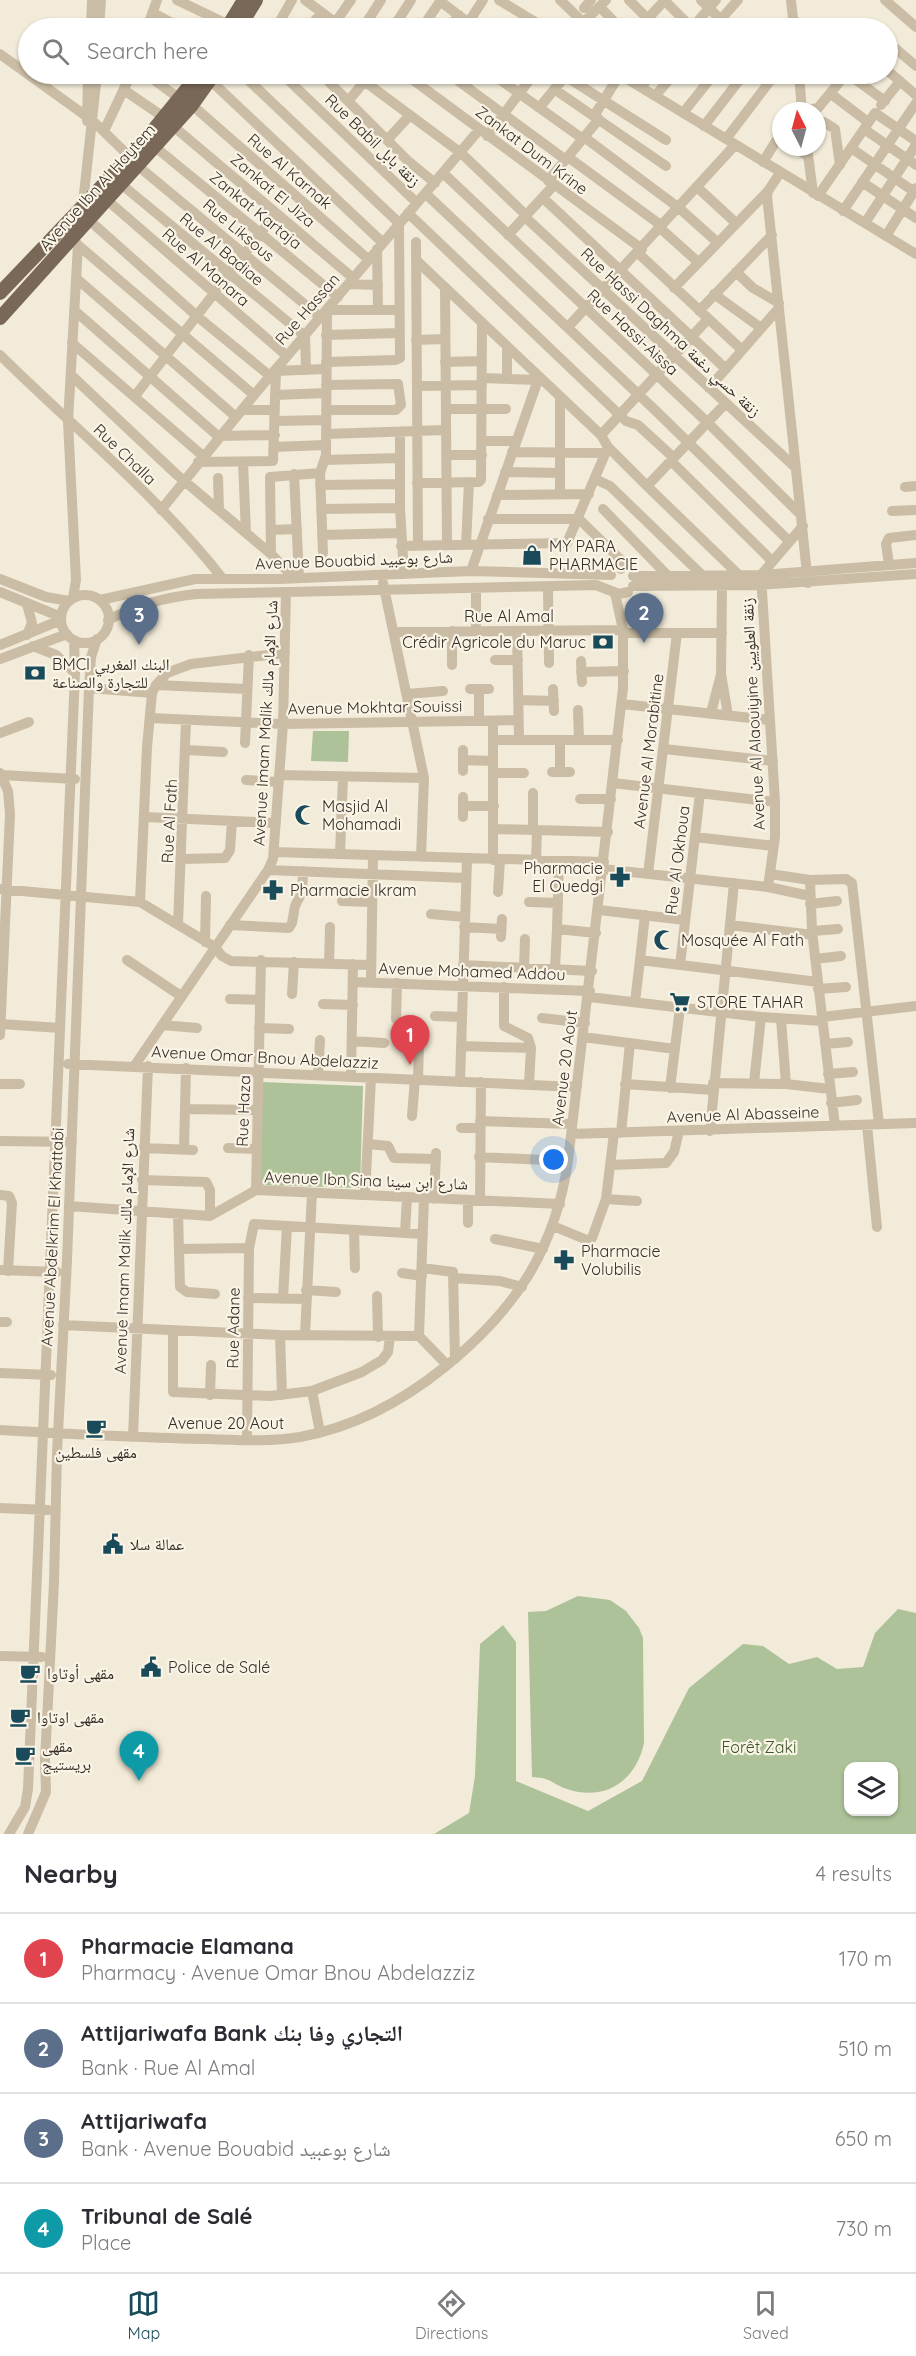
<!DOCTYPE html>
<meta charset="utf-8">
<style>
body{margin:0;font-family:Quicksand,"Noto Naskh Arabic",sans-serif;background:#f2f2f3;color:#2b2b33}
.controls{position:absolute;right:18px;bottom:18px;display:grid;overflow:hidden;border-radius:12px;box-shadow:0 2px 4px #0004}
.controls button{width:54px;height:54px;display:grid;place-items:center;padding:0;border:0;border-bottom:2px solid #e1e1e2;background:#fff;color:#2b2b33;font:30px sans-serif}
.compass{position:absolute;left:772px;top:102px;width:54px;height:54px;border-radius:50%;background:#fff;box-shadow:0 2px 4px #0004;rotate:354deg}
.you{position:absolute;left:554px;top:1160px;width:21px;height:21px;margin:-15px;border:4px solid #fff;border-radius:50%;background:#1a73e8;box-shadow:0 0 0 9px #1a73e833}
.badge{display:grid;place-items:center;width:39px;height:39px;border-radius:50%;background:#1a4b5a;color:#fff;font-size:20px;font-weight:700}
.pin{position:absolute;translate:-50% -50px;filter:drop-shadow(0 2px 3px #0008)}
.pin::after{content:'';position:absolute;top:32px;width:21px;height:18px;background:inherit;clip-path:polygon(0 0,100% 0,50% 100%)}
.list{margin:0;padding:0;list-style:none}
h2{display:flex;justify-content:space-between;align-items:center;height:78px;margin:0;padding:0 24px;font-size:26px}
h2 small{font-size:20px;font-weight:400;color:#7c7c81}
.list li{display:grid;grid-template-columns:39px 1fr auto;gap:18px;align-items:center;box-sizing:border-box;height:90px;padding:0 24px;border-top:2px solid #e1e1e2}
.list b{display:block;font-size:22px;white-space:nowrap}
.list p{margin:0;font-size:20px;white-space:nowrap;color:#7c7c81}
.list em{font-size:20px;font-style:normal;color:#7c7c81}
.icon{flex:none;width:33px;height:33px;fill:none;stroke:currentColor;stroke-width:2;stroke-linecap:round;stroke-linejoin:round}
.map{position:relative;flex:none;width:916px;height:1834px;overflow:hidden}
.search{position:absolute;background:#fff;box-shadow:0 2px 4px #0004;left:18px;right:18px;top:18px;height:66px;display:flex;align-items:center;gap:15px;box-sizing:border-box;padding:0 21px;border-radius:33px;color:#7c7c81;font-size:22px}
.sheet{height:438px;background:#fff}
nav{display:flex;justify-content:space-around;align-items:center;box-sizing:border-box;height:84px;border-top:2px solid #e1e1e2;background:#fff;font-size:16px;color:#7c7c81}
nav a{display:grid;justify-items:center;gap:3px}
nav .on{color:#1a4b5a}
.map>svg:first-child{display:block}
.green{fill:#adc299;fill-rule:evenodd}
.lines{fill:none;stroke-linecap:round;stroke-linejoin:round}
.minor{stroke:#cbbda5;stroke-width:10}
.major{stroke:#796857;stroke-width:14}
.labels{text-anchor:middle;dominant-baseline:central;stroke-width:4.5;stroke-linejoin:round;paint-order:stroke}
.street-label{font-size:16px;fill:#362e27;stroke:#faf4e6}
.poi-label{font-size:16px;fill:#362e27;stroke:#faf4e6;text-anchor:start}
.park-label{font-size:16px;fill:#3e5629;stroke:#faf4e6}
</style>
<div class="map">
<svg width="916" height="1834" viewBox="0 0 916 1834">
<rect width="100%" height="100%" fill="#f2ebd9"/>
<!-- green -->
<path class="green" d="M313 731H349L348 762 311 761Z
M262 1082 363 1086 360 1188 258 1185Z
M578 1596 610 1600 626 1611 639 1628 643 1638 644 1743C636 1781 605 1802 567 1789 551 1784 553 1778 532 1777L528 1612 546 1611Z
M898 1609 916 1613V1834H434L469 1813 475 1776 480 1644 503 1625 516 1642V1781L588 1811 642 1781 689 1688 743 1644 763 1646 789 1664 817 1657 837 1669 863 1667 875 1633ZM894 1766V1812H848V1766Z"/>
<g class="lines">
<!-- minor -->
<path class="minor" d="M177 0 229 25
M305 0 343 28
M499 0 545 28
M560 0 583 22
M629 0 657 28
M664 0 692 28
M701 0 721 20
M791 0 794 28
M885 0 916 27
M440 1 475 28
M600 7 620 28
M584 8 591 0
M153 13 181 28
M335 23 351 0
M468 23 483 0
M91 28 92 0
M99 28 101 0
M147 28 157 0
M276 28 292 0
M308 28 322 13
M363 28 381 0
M393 28 411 0
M422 28 441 0
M449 28 459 15
M578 28 606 0
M639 28 665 0
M692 28 716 0
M713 28 738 0
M896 49 916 66
M0 54 93 121 130 157
M888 71 916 95
M146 74 180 99
M242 74 399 223 400 358 395 360 326 362
M282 74 417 203
M321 74 407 160 435 183
M405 74 642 249
M449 74 566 160
M492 74 583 139
M619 74 916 254
M799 74 802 111
M848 74 885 101
M565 76 666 140
M210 80 382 242
M364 81 461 153 527 216
M641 87 652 74
M554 89 666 166
M124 90 165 118
M831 94 868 122
M655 96 674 74
M348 101 371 74
M192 105 368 259
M881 105 900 81
M539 108 567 74
M802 111 818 108 846 74
M683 113 714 74
M594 116 620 74
M87 121 88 74
M817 123 824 122 835 129 840 165
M173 126 353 278
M704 126 744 74
M864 129 916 165
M104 131 131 74
M487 136 534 74
M584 137 679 208 717 242
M388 139 410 115
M726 139 770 81
M154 146 338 297
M793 147 808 156
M807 147 813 193
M851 148 916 193
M568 157 662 226
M763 162 776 141H781
M138 166 320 317
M443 173 707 422 801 515
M780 173 768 191 767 196 808 583
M548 181 599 119
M862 182 916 218
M121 184 305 336 306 370
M698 188 736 223
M426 194 655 410 789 541
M818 196 875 113 916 141
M543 198 726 369
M107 200 287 356
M85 207 83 203 97 74
M843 211 916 103
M408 213 626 421 638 425 674 458
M525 217 796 468
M89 220 198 317 270 376
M865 223 916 145
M660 228 698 262
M68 233 78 245 68 422 76 580 73 598
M508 235 554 185
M886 236 916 188
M416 242 418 545
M78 245 254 395
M377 249 378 310
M638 253 742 350
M417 261 601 435 608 447 647 486 740 576
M736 272 753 288 779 303
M76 278 236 417
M349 284 378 285
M445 287 447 545
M674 288 768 191
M714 294 761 328
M74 310 219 437
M326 310H399
M699 311 772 235
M568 327 735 145
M326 335 400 333
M416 340 445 339
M72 343 203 456
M0 355C75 429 158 496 223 579
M445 362 482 361
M274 371 326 369
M71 375 176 474 271 554 294 578
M482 378 539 380
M507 379V346
M326 385 398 384 401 405 396 410H326
M417 386 482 385
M709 388 779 308
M275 395 326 393
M135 396 276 213
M560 396V494
M446 409H506
M242 410H275
M275 421 326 420
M400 432V508L404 574
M326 434 446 430
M601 435 708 319
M220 436 275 435
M482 441H516
M274 447 325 445
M512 452 605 453
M446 455H482
M325 460 400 458
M671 461 771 560
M198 462 273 461 276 370
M243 462 246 533
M505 472 560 473
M294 474 299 578
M218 478 219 510
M595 479 610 486 703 576
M417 483 479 482 481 480 482 322
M320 485 399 484
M647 486 726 403
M905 487 916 486
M497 495 589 494
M321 509 400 508
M603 509 669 577
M161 510 254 395 479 130
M892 511 916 510
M488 519H579L623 562 621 569
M271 530 297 529
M322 535 400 533
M466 545 469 482
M401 546 567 543 608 447
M323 553 320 473 326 455 327 310
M271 554 270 477 320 473
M889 564 886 544 889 538 916 535
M471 571 539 377
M633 576 761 575 916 563
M0 579 46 597 69 601
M383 583 424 778 421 857
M633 586 760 585 916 574
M722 586 721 674 728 715
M548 588 549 663
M476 589V631
M0 592 61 617
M61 619a24 24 0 1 1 48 0a24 24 0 1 1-48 0Z
M100 600 195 579H279L471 571 611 575
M27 604 32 623 27 635
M108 620C135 606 167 597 196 594L596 585 619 594 628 592
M517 631 519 740
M394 632 623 630
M623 633H722
M0 645 61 620
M33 646 56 655 75 673
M0 659 67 634
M495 660H518
M581 661 582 682
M452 665V631
M581 672 624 671
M156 685 247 689
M89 688 152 693
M470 689H489
M553 689 554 711
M408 694 443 691
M518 700 554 701
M622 704 770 720
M578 710 579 740
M711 713 721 674
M150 718 283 724 518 720
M479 721V689
M493 721V860
M0 733 29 722
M493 740H618
M245 743 249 655
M664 749 773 761
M187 750 223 752
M463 760 493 761
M463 771V750
M552 772H570
M560 772V740
M0 773 8 791 10 814 0 1035
M493 773H524
M1 775 75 779
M279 775 424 778
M246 780 278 782
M613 783 775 802
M533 793V830
M580 799H611
M463 806H494
M145 817 276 823
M463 817V797
M494 829 608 832
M695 837 774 846
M274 852 604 862
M340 854 343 777
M182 859 225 858 230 850 232 821
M536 861 537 830
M559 862 557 929 596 933
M603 869 768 887 810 896
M268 870 466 878
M648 874 677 633
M770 874 810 880 846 879 852 883 879 1124
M810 880 812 931 835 1126
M768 887 775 837V802L761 575 803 526
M0 889 140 902 215 947 222 956 231 961 371 965
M498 892 500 860
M342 901 371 902
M140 902 147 747 152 693 156 685 167 673 191 664 285 653
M529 902 558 903
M810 904 837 901
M599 910 685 920
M431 914 464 917
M178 924 186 720
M230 925 289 928 292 923 295 906 302 892 303 871
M730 925 813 935
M464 927 501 929
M812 931 838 929
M501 937 502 919
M205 942 206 896
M815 959 841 956
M127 960 181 996
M640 960 645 915
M329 963 330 927
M463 965 592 971
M680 965 700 793
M524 968 525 939
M555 969 557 929
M353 982 590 991
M371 982 373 855
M504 987V1026L528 1038 531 1048
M818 989 846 987
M292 994 294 962
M589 997 761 1017 822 1021
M230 999 260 1000
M635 1002 640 960 818 982
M323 1004 353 1005
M435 1016 462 1017
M822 1017 916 1006
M542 1018 585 1023
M396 1019 397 983
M781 1019 786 1084
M1 1024 60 1028
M162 1025 197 1028
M259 1028 289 1029
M583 1037 675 1049
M352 1041 384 1043
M825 1044 848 1042
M461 1046 531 1048 529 1084
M68 1064 577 1087
M135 1065 268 870 273 859 283 724 286 592
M828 1074 853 1072
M318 1075 320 1040
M351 1077 353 964
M418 1079 419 1043
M460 1082 467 860
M713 1083 786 1084 830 1089
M754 1083 761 1017
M0 1084H20
M625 1084 713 1090
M670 1088 680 1008
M831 1103 857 1100
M185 1109 257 1110
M412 1116 415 1079
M480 1121 572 1124
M867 1125 877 1227
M461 1128H480
M710 1131 734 883
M621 1133 630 1043
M571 1134 916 1123
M0 1141 72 1142
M368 1144 388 1146 394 1158 436 1159
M143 1148 193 1150
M228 1148 256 1149
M184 1149 186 1068
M479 1157 568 1161
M610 1165 666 1163 674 1152 679 1131
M142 1180 206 1182 210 1190V1216
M256 1190 261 960
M0 1195 9 1196 12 1203 8 1271
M365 1195 371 1078
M424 1198 419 1336 447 1365
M434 1199 436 1153
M606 1199 637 1201
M480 1200 481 1082
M69 1206 210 1216 256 1190 560 1204
M178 1214 180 1287 187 1292 215 1294
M468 1223V1200
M553 1226 587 1240 592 1238 606 1199 614 1133
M354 1230 355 1268
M405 1233 407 1197
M495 1239 543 1249
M179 1249 249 1248
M422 1268 453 1272 455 1359
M0 1270 57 1272
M402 1273 422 1276
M454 1278 500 1281 522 1287
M306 1290 336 1292
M377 1296 378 1337
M248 1298 306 1299
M283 1299 287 1226
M0 1322H7
M63 1325 280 1335 419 1336
M173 1332V1392L270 1396 312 1391 362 1372 382 1360 388 1352 390 1337
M280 1335 282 1395
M305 1335 312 1193
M0 1373 51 1375
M312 1391 320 1432
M210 1395 211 1365
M0 1430C70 1434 139 1438 209 1439 239 1440 271 1442 300 1437 355 1427 403 1401 446 1366 515 1310 555 1250 568 1161L623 688V630L615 593
M133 1437 148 1066
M247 1440 249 1248 254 1224 423 1234
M0 1508 48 1510
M0 1656 42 1657
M9 1834 25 1807 28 1789 75 673 74 640
M28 1834 46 1792 45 1760 54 1582 57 1453 67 1260 89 688 91 657 97 639"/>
<!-- major -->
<path class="major" d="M227 28 244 0
M239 28 256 0
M0 293 142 144 199 74
M0 318 192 105 214 74"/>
</g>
<!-- icons -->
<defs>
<g id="shop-bare" transform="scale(1.62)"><path d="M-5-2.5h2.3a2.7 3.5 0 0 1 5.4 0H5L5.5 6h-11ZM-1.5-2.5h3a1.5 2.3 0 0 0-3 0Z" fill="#1a4b5a" stroke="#faf4e6" stroke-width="2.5" paint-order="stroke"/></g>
<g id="bank-bare" transform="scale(1.62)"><path d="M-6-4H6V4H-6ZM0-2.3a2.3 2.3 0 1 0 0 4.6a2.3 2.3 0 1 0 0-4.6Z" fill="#1a4b5a" stroke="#faf4e6" stroke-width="2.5" paint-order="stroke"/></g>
<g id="mosque-bare" transform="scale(1.62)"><path d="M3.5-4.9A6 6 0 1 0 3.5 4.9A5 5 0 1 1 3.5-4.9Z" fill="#1a4b5a" stroke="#faf4e6" stroke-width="2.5" paint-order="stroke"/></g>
<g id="pharmacy-bare" transform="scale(1.62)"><path d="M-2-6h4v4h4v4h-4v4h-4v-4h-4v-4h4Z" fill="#1a4b5a" stroke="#faf4e6" stroke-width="2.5" paint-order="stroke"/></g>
<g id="supermarket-bare" transform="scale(1.62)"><path d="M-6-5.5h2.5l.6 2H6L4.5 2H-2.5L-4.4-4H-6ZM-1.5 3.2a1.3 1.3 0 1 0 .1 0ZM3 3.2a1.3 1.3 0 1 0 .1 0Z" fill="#1a4b5a" stroke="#faf4e6" stroke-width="2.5" paint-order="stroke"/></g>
<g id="cafe-bare" transform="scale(1.62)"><path d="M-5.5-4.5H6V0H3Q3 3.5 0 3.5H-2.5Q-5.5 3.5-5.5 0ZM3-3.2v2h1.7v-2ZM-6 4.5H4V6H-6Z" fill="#1a4b5a" stroke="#faf4e6" stroke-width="2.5" paint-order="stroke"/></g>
<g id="civic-bare" transform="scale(1.62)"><path d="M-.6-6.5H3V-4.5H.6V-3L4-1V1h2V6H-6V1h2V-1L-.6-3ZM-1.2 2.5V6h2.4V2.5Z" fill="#1a4b5a" stroke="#faf4e6" stroke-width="2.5" paint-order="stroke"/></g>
</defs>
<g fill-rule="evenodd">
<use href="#shop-bare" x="532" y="555"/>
<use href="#bank-bare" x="603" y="642"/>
<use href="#bank-bare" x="35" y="673"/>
<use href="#mosque-bare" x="305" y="815"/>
<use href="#pharmacy-bare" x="620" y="877"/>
<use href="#pharmacy-bare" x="273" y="890"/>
<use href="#mosque-bare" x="664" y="940"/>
<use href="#supermarket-bare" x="680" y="1002"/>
<use href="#pharmacy-bare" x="564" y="1260"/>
<use href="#cafe-bare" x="96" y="1428"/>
<use href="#civic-bare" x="113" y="1544"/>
<use href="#civic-bare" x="151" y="1667"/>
<use href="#cafe-bare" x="30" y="1673"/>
<use href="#cafe-bare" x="20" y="1717"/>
<use href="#cafe-bare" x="25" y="1755"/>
</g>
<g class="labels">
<!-- street labels -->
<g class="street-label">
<text transform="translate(373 140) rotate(44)">Rue Babil زنقة بابل</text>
<text transform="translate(532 150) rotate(37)">Zankat Dum Krine</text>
<text transform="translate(290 171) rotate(41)">Rue Al Karnak</text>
<text transform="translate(97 187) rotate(-48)">Avenue Ibn Al Haytem</text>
<text transform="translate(273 190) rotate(40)">Zankat El Jiza</text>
<text transform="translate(256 210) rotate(39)">Zankat Kartaja</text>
<text transform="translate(239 230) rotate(40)">Rue Liksous</text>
<text transform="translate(222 249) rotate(40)">Rue Al Badiae</text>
<text transform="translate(206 267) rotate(41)">Rue Al Manara</text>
<text transform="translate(307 309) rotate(-49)">Rue Hassan</text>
<text transform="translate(633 332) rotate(43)">Rue Hassi-Aissa</text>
<text transform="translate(671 332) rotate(43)">Rue Hassi Daghma زنقة حسي دغمة</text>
<text transform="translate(125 454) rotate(44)">Rue Challa</text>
<text transform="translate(354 560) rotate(-2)">Avenue Bouabid شارع بوعبيد</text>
<text x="509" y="616">Rue Al Amal</text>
<text transform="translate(375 707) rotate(-1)">Avenue Mokhtar Souissi</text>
<text transform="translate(753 714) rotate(-93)">Avenue Al Alaouiyine زنقة العلويين</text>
<text transform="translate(265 723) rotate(-87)">Avenue Imam Malik شارع الإمام مالك</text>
<text transform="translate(648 751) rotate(-83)">Avenue Al Morabitine</text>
<text transform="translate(169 821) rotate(-87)">Rue Al Fath</text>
<text transform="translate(677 860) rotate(-83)">Rue Al Okhoua</text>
<text transform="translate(472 971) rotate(2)">Avenue Mohamed Addou</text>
<text transform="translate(265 1057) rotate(3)">Avenue Omar Bnou Abdelazziz</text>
<text transform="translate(564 1068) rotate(-83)">Avenue 20 Aout</text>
<text transform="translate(243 1111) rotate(-88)">Rue Haza</text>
<text transform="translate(743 1114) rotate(-2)">Avenue Al Abasseine</text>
<text transform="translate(366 1180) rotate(2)">Avenue Ibn Sina شارع ابن سينا</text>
<text transform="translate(52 1237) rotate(-87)">Avenue Abdelkrim El Khattabi</text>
<text transform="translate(124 1251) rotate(-88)">Avenue Imam Malik شارع الإمام مالك</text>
<text transform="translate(233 1328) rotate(-89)">Rue Adane</text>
<text x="226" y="1423">Avenue 20 Aout</text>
</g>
<!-- poi labels -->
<g class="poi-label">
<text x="549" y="546">MY PARA<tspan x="549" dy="18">PHARMACIE</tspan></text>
<text x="586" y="642" text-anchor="end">Crédir Agricole du Maruc</text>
<text x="52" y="664">BMCI البنك المغربي<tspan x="52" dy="18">للتجارة والصناعة</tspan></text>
<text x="322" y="806">Masjid Al<tspan x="322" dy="18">Mohamadi</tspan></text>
<text x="603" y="868" text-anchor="end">Pharmacie<tspan x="603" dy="18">El Ouedgi</tspan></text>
<text x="290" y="890">Pharmacie Ikram</text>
<text x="681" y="940">Mosquée Al Fath</text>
<text x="697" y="1002">STORE TAHAR</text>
<text x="581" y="1251">Pharmacie<tspan x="581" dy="18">Volubilis</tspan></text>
<text x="96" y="1452" text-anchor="middle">مقهى فلسطين</text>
<text x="130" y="1544">عمالة سلا</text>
<text x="168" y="1667">Police de Salé</text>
<text x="47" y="1673">مقهى أوتاوا</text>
<text x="37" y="1717">مقهى اوتاوا</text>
<text x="42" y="1746">مقهى<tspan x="42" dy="18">بريستيج</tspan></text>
</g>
<!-- park labels -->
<g class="park-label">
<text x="759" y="1747">Forêt Zaki</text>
</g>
</g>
</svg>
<div class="controls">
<button><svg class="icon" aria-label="layers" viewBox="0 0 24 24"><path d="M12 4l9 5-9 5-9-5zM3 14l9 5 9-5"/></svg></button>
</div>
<svg class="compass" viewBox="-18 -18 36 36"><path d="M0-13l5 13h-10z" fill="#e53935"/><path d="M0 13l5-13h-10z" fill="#7c7c81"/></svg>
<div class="you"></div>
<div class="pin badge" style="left:410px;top:1065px;background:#e0444e">1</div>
<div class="pin badge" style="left:644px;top:643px;background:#5c6f8a">2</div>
<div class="pin badge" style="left:139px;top:645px;background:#5c6f8a">3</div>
<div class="pin badge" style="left:139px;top:1781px;background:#0f9aa8">4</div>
<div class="search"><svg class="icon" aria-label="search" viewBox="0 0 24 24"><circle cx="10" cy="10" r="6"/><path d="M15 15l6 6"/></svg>Search here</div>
</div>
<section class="sheet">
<h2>Nearby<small>4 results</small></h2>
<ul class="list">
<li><span class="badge" style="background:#e0444e">1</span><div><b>Pharmacie Elamana</b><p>Pharmacy · Avenue Omar Bnou Abdelazziz</p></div><em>170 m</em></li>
<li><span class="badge" style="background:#5c6f8a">2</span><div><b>Attijariwafa Bank التجاري وفا بنك</b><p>Bank · Rue Al Amal</p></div><em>510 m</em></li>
<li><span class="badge" style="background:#5c6f8a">3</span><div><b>Attijariwafa</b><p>Bank · Avenue Bouabid شارع بوعبيد</p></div><em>650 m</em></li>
<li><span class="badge" style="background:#0f9aa8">4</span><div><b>Tribunal de Salé</b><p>Place</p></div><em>730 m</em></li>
</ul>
</section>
<nav>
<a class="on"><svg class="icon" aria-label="map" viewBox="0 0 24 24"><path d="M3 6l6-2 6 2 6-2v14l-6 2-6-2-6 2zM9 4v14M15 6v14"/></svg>Map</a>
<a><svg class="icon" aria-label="directions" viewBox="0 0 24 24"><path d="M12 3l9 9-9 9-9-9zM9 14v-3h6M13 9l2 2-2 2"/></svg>Directions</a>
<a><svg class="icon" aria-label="saved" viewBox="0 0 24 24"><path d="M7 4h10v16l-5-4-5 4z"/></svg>Saved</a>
</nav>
